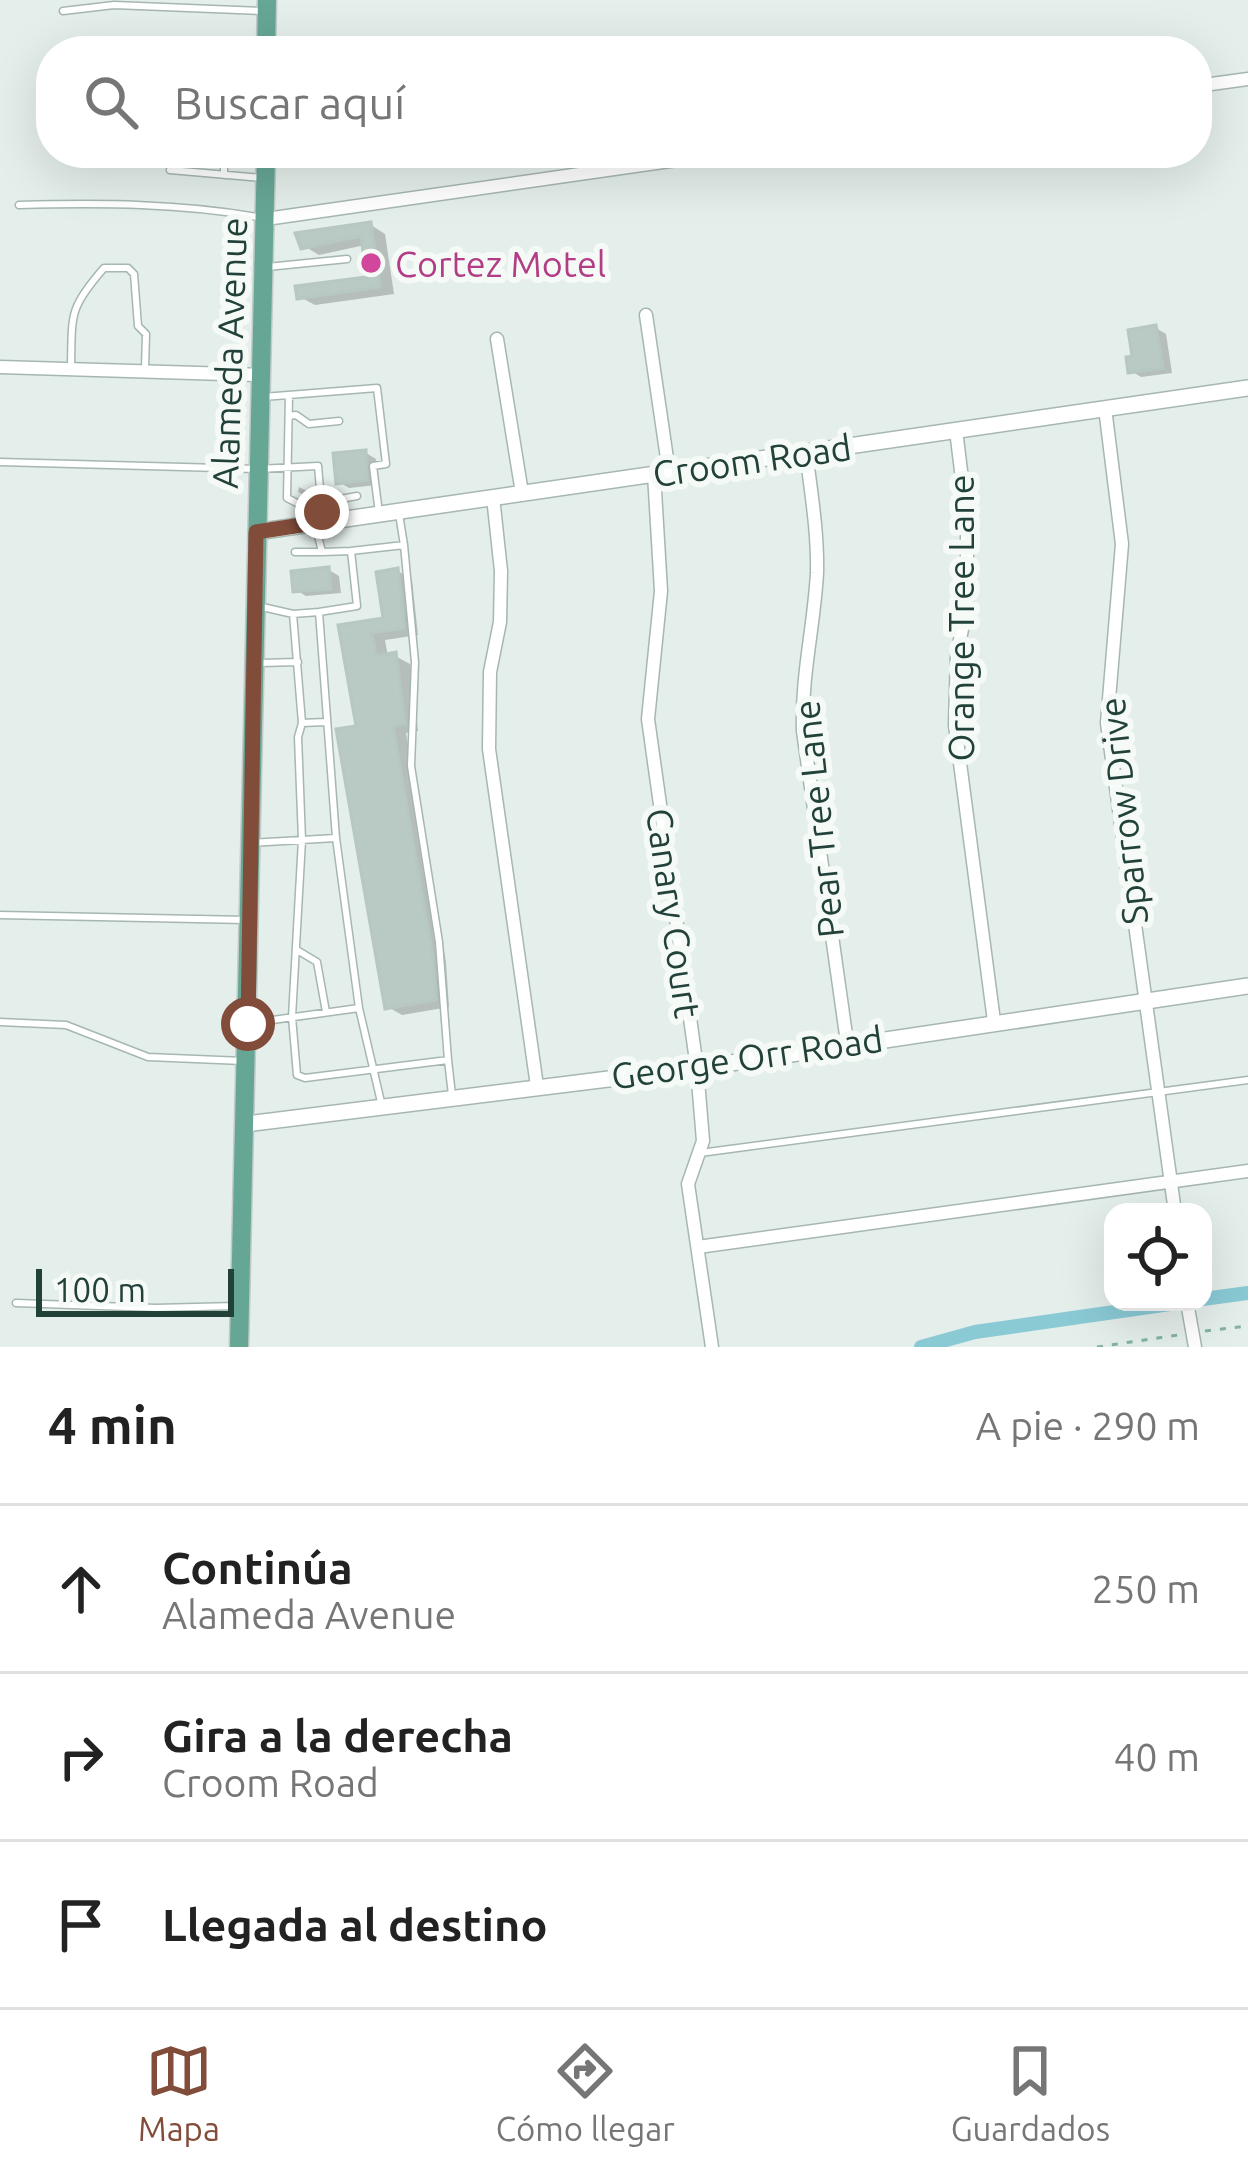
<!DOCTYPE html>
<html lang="es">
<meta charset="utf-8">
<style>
body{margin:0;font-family:Ubuntu,sans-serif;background:#f6f6f6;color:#222}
.controls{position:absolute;right:36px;bottom:36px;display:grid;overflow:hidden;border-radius:24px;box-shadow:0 12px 48px #0002}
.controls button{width:108px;height:108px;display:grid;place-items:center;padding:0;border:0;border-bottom:3px solid #e0e0e0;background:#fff;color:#222;font:60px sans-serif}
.scale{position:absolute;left:36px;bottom:30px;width:198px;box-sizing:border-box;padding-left:12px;border:6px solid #224139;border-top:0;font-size:33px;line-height:42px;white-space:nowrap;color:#224139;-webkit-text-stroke:9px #f5faf7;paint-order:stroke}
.stop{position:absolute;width:36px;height:36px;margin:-27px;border:9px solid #824c3a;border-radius:50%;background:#fff}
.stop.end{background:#824c3a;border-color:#fff;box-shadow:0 3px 12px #0008}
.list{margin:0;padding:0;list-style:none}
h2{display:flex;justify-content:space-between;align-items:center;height:156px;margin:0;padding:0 48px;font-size:51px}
h2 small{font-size:39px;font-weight:400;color:#767676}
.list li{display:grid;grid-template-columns:78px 1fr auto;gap:36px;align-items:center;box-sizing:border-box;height:168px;padding:0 48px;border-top:3px solid #e0e0e0}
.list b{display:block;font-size:45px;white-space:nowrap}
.list p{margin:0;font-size:39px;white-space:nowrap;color:#767676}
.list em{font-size:39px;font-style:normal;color:#767676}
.icon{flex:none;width:66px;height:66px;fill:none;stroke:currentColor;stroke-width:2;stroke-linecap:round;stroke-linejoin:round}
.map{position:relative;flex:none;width:1248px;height:1347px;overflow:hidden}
.search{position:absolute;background:#fff;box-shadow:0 12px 48px #0002;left:36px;right:36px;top:36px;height:132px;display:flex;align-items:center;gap:30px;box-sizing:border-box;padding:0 42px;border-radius:48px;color:#767676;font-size:45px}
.sheet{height:660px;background:#fff}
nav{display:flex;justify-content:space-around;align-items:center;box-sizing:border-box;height:168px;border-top:3px solid #e0e0e0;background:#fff;font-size:33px;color:#767676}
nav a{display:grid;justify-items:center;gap:6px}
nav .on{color:#824c3a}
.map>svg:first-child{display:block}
.shadow{fill:#0003}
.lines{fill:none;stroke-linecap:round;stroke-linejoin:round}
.canal{stroke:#8acad5;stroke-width:14}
.building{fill:#b9c9c3;stroke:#b6c8c1;stroke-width:3}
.service-casing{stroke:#a6b7b1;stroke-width:9}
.minor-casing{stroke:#a6b7b1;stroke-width:15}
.tertiary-casing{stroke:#a6b7b1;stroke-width:18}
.primary-casing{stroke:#c1cac8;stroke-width:21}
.path{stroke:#83b3a4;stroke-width:3;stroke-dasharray:6 9;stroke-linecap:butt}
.service{stroke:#fff;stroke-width:6}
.minor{stroke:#fff;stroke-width:12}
.tertiary{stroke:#fff;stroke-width:15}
.primary{stroke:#66a695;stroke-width:18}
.route{stroke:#824c3a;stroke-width:15}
.hotel-dot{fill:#d1479c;stroke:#f5faf7;stroke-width:4.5}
.labels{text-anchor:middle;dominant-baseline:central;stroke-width:12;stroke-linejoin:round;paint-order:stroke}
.hotel-label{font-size:36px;fill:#b23c85;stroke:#f5faf7;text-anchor:start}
.street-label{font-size:36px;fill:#224139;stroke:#f5faf7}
</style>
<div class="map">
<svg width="1248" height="1347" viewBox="0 0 1248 1347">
<rect width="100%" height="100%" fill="#e4eeea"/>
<!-- shadow -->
<path class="shadow" d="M371 225 385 234 394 294 315 305 300 297 370 280 365 245 319 255 304 246Z
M1156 328 1166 334 1172 373 1141 377 1131 371Z
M366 453 376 459 377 485 349 488 339 482Z
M299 487 314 495 313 499 298 492Z
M329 570 339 576 341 593 306 596 296 590Z
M398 571 412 580 418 635 385 640 388 657 395 656 410 664 418 731 406 733 446 962 449 1007 402 1015 388 1007 359 728 342 628 386 620Z"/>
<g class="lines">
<!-- canal -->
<path class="canal" d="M1203 1299 1248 1293
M921 1347 975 1332 1184 1302"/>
</g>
<!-- building -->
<path class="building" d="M371 222 380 287 297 299 295 286 366 277 361 236 301 249 295 233Z
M1156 325 1163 368 1128 373 1126 357 1132 356 1128 330Z
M366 450 367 480 336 484 333 453Z
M329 567 331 589 293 592 291 571Z
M398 568 404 628 372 633 376 656 396 652 405 724 393 726 432 952 436 1000 385 1009 336 729 356 726 338 625 383 618 376 572Z"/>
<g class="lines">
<!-- service casing -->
<g class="service-casing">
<path id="service" d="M63 11 114 5 263 11
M170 170 262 178
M224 175V153
M19 205C100 203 183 203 263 218
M267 267 347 259
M71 366C72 314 69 308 104 268H128L134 274 138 326 146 334 145 368
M289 395 287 498 303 506 357 496
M263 397 377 388 386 464 373 466 379 513
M289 416 296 415 309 424 339 421
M0 462 258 469 318 466 322 512 315 523 322 552 351 551
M404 545 415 662 411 766 439 942 448 1060
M295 552H322
M258 606 293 614 319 612
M293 614 302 723 298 737 302 840 292 1017 297 1075 305 1078 448 1060 452 1095
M260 663 298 662
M302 723 325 722
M336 838 319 612 357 606 351 551 404 545 399 514
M251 843 336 838 359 1008 251 1023
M0 915 246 920
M297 950 317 962 326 1012
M359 1008 381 1102
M0 1022 66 1025 148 1057 243 1061
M700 1153 1248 1080
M16 1303 156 1308 236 1306"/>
</g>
<!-- minor casing -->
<g class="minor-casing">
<path id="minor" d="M1197 86 1248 79
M266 219 726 153
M646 315 669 472
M497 339 522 493
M0 367 260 375
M1105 408 1122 544 1107 723 1175 1212
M956 430 967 520V603L957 655 955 725 994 1021
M806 452C811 492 818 533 817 573 814 627 801 677 803 731L847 1042
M654 474 661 591 648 719 697 1068 703 1141 688 1184 712 1347
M493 497 501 571 500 622 490 672 489 749 537 1086
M698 1247 1248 1171
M1187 1302 1195 1347"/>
</g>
<!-- tertiary casing -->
<g class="tertiary-casing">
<path id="tertiary" d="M256 532 1248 388
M246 1124 697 1068 1248 986"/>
</g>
<!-- primary casing -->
<g class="primary-casing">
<path id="primary" d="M266 51 267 0
M239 1347 266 153"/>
</g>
<!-- path -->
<path class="path" d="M1205 1331 1248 1326
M1097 1347 1178 1335"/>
<!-- service -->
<use href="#service" class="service"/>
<!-- minor -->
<use href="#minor" class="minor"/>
<!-- tertiary -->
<use href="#tertiary" class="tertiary"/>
<!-- primary -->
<use href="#primary" class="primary"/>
</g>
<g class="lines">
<!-- route -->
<path class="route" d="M248 1024 256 532 315 523 322 512"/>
</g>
<!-- markers -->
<circle class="hotel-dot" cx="371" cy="263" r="12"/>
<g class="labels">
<!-- hotel labels -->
<g class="hotel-label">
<text x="395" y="263">Cortez Motel</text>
</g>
<!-- street labels -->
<g class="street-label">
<text transform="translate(229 353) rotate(-88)">Alameda Avenue</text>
<text transform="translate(752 460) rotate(-8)">Croom Road</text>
<text transform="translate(960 618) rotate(-90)">Orange Tree Lane</text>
<text transform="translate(1123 811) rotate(-96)">Sparrow Drive</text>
<text transform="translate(818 819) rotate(-96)">Pear Tree Lane</text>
<text transform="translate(674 913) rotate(82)">Canary Court</text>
<text transform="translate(747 1057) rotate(-8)">George Orr Road</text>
</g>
</g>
</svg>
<div class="controls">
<button><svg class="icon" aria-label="locate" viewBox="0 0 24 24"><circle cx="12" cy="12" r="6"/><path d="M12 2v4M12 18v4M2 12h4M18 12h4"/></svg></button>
</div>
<div class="scale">100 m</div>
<div class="stop" style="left:248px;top:1024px"></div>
<div class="stop end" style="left:322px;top:512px"></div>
<div class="search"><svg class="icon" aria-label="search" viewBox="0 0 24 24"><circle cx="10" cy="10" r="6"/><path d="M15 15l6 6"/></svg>Buscar aquí</div>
</div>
<section class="sheet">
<h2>4 min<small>A pie · 290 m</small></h2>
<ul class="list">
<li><svg class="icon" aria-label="ahead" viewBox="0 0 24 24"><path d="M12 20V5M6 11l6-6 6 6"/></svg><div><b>Continúa</b><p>Alameda Avenue</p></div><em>250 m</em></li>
<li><svg class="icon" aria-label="right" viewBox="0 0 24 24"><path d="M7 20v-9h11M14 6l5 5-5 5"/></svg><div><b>Gira a la derecha</b><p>Croom Road</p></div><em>40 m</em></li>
<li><svg class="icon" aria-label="arrive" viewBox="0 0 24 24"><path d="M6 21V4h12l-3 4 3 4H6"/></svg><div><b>Llegada al destino</b></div></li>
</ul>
</section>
<nav>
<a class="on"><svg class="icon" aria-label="map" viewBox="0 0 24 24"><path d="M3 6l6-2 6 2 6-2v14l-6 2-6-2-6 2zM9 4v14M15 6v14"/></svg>Mapa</a>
<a><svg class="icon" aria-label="directions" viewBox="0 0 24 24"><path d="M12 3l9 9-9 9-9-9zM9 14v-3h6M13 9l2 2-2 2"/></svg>Cómo llegar</a>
<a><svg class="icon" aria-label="saved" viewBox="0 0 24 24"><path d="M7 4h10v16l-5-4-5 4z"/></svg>Guardados</a>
</nav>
